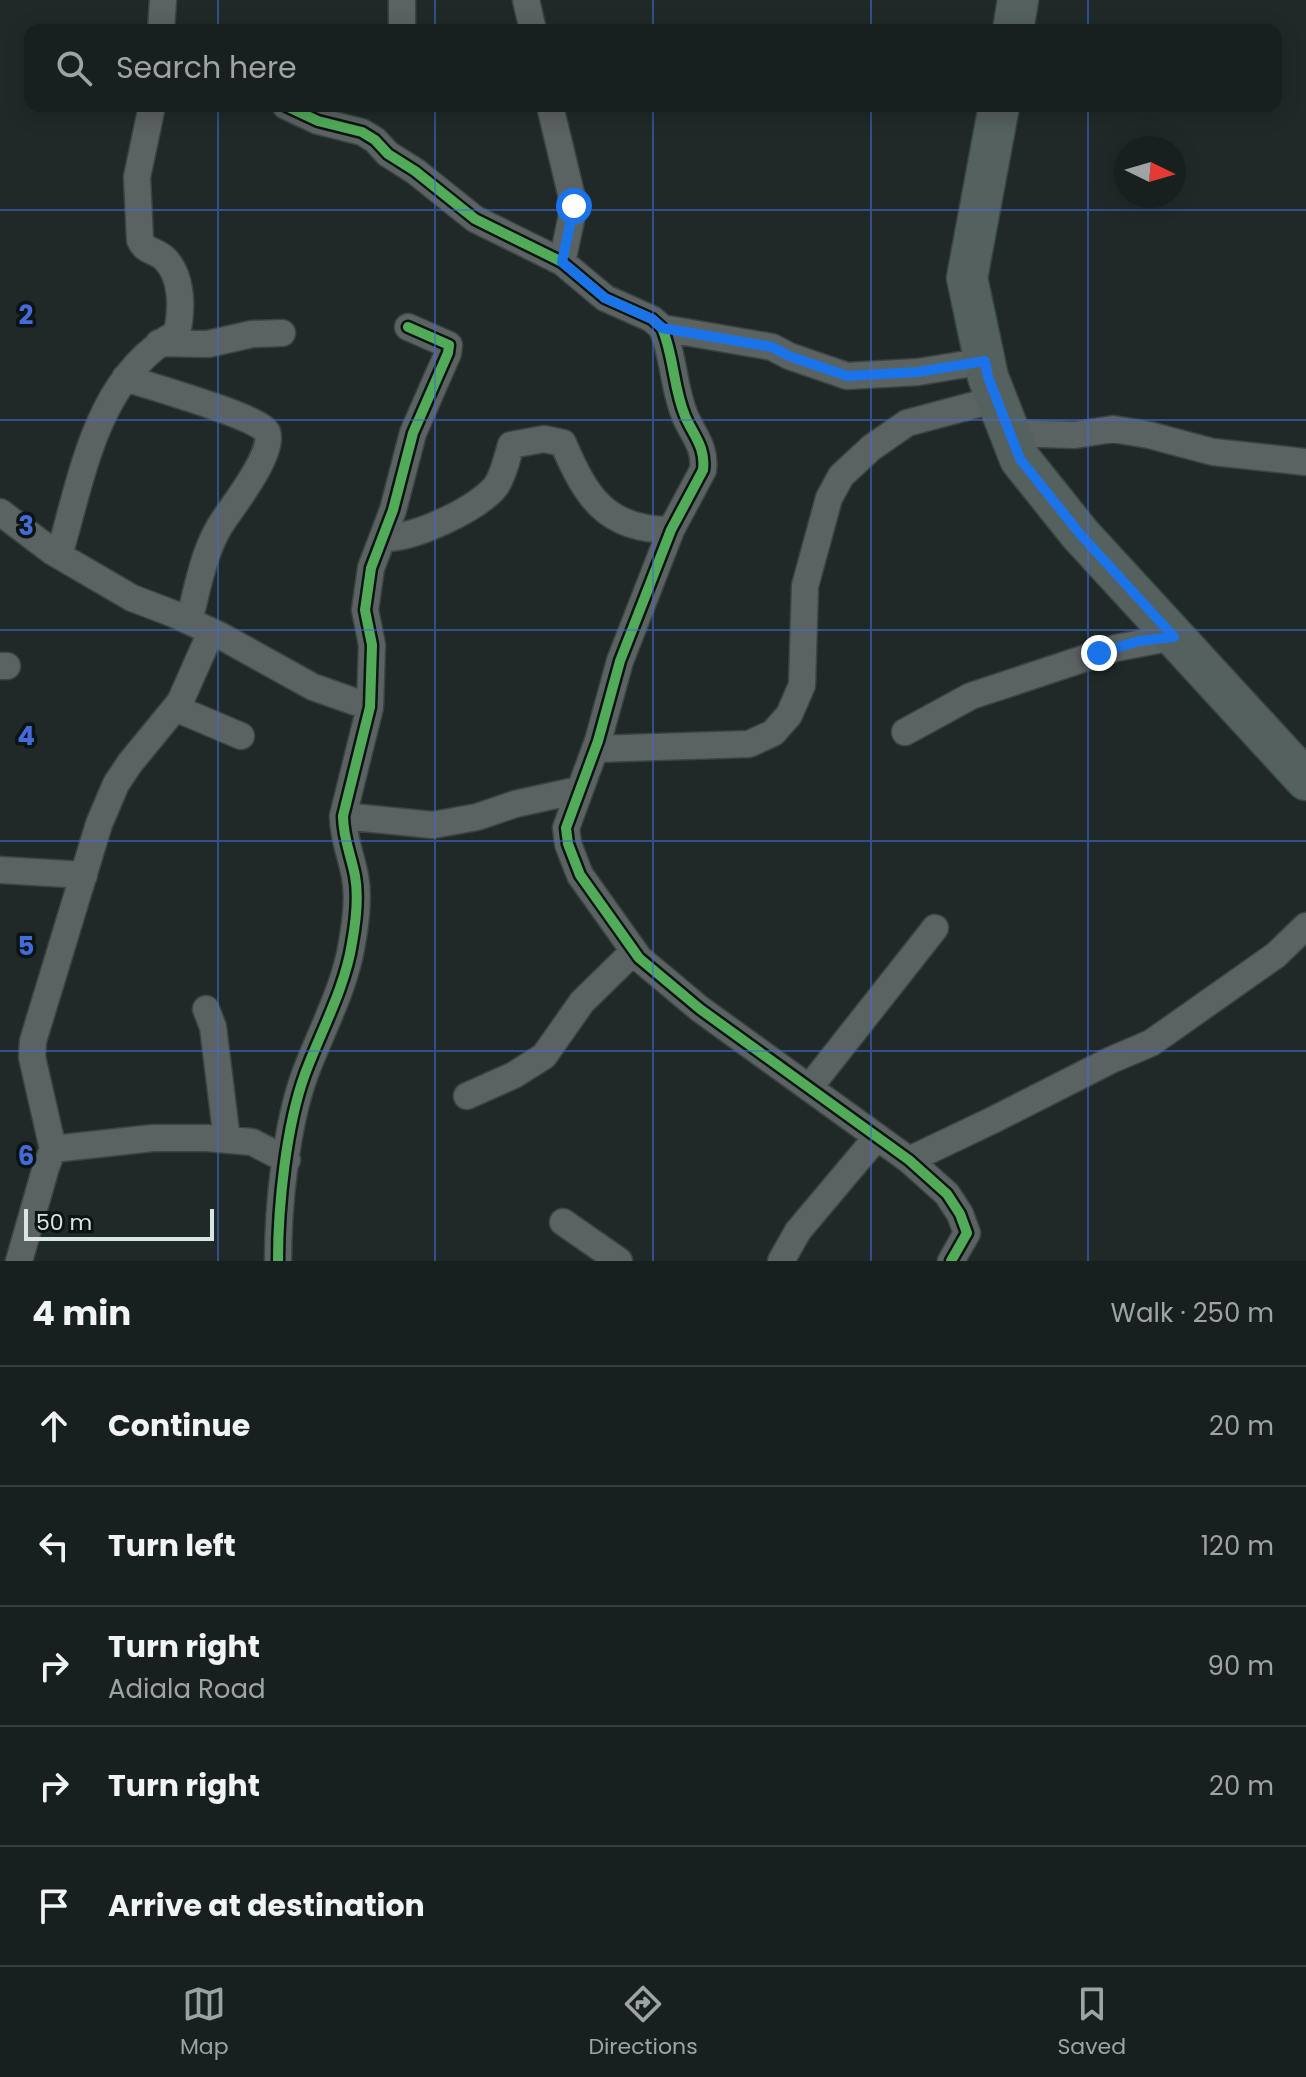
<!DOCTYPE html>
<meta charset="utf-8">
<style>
body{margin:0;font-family:Poppins,sans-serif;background:#242d2b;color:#f1f3f6}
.compass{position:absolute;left:1114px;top:136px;width:72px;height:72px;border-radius:50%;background:#17201e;box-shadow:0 4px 20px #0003;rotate:95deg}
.scale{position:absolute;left:24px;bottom:20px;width:190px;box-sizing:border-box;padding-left:8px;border:4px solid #d9e5e3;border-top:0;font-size:22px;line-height:28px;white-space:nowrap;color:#d9e5e3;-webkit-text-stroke:6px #0c1413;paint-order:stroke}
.stop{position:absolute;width:24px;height:24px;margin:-18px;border:6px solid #1a73e8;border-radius:50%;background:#fff}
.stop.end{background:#1a73e8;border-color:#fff;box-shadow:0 2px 8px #0008}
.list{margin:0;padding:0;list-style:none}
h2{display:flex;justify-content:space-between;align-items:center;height:104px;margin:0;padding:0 32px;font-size:34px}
h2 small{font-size:26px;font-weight:400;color:#9ea3a4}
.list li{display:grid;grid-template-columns:52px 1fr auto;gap:24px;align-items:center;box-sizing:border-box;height:120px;padding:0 32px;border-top:2px solid #363e3c}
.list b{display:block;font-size:30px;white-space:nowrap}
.list p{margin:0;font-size:26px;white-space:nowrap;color:#9ea3a4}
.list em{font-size:26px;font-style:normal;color:#9ea3a4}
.icon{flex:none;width:44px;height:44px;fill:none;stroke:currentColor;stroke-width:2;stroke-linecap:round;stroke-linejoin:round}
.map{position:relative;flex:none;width:1306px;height:1261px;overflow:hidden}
.search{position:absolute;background:#17201e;box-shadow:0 4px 20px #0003;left:24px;right:24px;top:24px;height:88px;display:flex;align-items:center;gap:20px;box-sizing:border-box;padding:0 28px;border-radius:16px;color:#9ea3a4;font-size:30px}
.sheet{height:704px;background:#17201e}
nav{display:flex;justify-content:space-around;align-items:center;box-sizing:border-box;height:112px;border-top:2px solid #363e3c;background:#17201e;font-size:22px;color:#9ea3a4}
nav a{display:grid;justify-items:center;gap:4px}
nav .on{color:#98a4a2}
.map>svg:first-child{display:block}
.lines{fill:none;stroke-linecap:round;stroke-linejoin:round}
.street-casing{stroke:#3b4442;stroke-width:29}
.primary-casing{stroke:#3b4442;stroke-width:43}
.street{stroke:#5b6362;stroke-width:26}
.primary{stroke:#55615f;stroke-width:40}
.cycleway-casing{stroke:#0c1413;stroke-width:15}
.cycleway{stroke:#51ab58;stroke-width:10}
.route{stroke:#1a73e8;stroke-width:10}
.grid{fill:none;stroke:#436cda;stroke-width:2;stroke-opacity:0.55}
.grid-label{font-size:26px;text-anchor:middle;font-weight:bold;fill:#436cda;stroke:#0c1413;stroke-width:7;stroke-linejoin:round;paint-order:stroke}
</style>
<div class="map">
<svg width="1306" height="1261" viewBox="0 0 1306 1261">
<rect width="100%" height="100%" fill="#1f2a28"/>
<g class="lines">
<!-- street casing -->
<g class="street-casing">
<path id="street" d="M402 0V30
M526 0 533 30
M161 30 163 0
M286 106 318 121 362 132 375 140 388 154 415 171 475 219 562 262 605 298 652 319 662 328C674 356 673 387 685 416 693 435 706 447 703 470L671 530 620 661 598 741 566 828 568 844 580 875 639 958 700 1009 909 1160 947 1194 960 1214 967 1233 951 1261
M550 106 574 206 562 262
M662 328 772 347 789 356 847 376 918 372 985 361
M159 343 208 344 252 334 282 333
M125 378C146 385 260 417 267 432 275 451 236 502 225 518 204 547 198 587 189 621
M1010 433 1075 435 1113 429 1149 435 1213 452 1306 462
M0 512 53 552 132 598 174 614 221 636 313 687 370 707
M384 538C413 539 478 509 496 486 504 474 507 458 511 445L544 439 563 443C586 497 606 530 671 530
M59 555C83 475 96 377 177 333 182 310 183 277 165 259 156 250 145 252 140 240L137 177 152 106
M0 666H7
M175 708 241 736
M905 732 971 696 1116 648 1174 637
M595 749 749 744 773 733 789 715 802 685 805 586 829 498 841 476 871 448 907 423 997 399
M343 816 433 825 477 817 515 804 579 790
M0 870 84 875
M206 1009 213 1027 227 1140
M809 1088 935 928
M467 1096 514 1075 544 1056 582 1002 634 951
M53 1149 32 1057 33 1041 99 824 116 784 130 763 180 702 211 632
M909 1160 993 1120 1111 1060 1151 1043 1276 955 1306 926
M563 1222 619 1261
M19 1261 46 1167 53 1149 153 1138H207L252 1142 287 1160
M278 1261C278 1206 286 1126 305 1074 321 1031 345 988 352 943 356 921 359 897 355 876 351 855 343 838 343 816L370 707 372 645 365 610 371 568 393 510 413 433 448 353 449 345 408 327
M781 1261 798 1231 877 1137"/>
</g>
<!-- primary casing -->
<g class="primary-casing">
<path id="primary" d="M1013 30 1018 0
M999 106 967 278 988 377 1020 459 1080 534 1306 780"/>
</g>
<!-- street -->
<use href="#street" class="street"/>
<!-- primary -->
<use href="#primary" class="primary"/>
<!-- cycleway casing -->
<g class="cycleway-casing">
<path id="cycleway" d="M286 106 318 121 362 132 375 140 388 154 415 171 475 219 562 262 605 298 652 319 662 328C674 356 673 387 685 416 693 435 706 447 703 470L671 530 620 661 598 741 566 828 568 844 580 875 639 958 700 1009 909 1160 947 1194 960 1214 967 1233 951 1261
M278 1261C278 1206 286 1126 305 1074 321 1031 345 988 352 943 356 921 359 897 355 876 351 855 343 838 343 816L370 707 372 645 365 610 371 568 393 510 413 433 448 353 449 345 408 327"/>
</g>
<!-- cycleway -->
<use href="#cycleway" class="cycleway"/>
</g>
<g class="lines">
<!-- route -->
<path class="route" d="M574 206 562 262 605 298 652 319 662 328 772 347 789 356 847 376 918 372 985 361 988 377 1020 459 1080 534 1174 637 1139 641 1099 653"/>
</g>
<!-- grid -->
<path class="grid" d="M218 0V30M435 0V30M653 0V30M871 0V30M1088 0V30M218 106V1261M435 106V1261M653 106V1261M871 106V1261M1088 106V1261M0 210H1306M0 420H1306M0 630H1306M0 841H1306M0 1051H1306"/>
<g class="grid-label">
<text x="26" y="324">2</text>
<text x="26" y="535">3</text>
<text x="26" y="745">4</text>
<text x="26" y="955">5</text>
<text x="26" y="1165">6</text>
</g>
</svg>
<svg class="compass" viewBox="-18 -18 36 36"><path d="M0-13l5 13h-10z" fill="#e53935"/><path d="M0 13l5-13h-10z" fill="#9ea3a4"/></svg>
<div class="scale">50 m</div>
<div class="stop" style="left:574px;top:206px"></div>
<div class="stop end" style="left:1099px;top:653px"></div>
<div class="search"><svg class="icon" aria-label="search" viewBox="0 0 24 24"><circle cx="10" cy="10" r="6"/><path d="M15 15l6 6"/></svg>Search here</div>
</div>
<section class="sheet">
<h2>4 min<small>Walk · 250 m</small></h2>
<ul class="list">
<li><svg class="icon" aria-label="ahead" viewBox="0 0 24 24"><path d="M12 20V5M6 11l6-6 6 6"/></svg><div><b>Continue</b></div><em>20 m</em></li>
<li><svg class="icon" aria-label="left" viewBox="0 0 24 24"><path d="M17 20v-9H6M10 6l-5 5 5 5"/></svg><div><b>Turn left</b></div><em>120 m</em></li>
<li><svg class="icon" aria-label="right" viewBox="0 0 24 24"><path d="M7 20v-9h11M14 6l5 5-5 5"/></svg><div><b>Turn right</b><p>Adiala Road</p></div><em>90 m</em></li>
<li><svg class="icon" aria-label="right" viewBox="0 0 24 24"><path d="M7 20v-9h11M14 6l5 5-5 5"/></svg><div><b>Turn right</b></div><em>20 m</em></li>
<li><svg class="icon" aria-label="arrive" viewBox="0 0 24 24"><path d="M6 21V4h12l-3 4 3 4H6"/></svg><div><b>Arrive at destination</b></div></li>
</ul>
</section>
<nav>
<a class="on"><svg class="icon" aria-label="map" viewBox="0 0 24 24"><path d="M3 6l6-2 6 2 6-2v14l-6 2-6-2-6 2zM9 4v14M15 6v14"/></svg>Map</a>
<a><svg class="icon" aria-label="directions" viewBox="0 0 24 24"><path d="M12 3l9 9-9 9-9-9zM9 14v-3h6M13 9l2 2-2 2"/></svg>Directions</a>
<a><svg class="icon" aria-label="saved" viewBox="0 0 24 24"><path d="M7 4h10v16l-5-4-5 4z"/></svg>Saved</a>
</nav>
